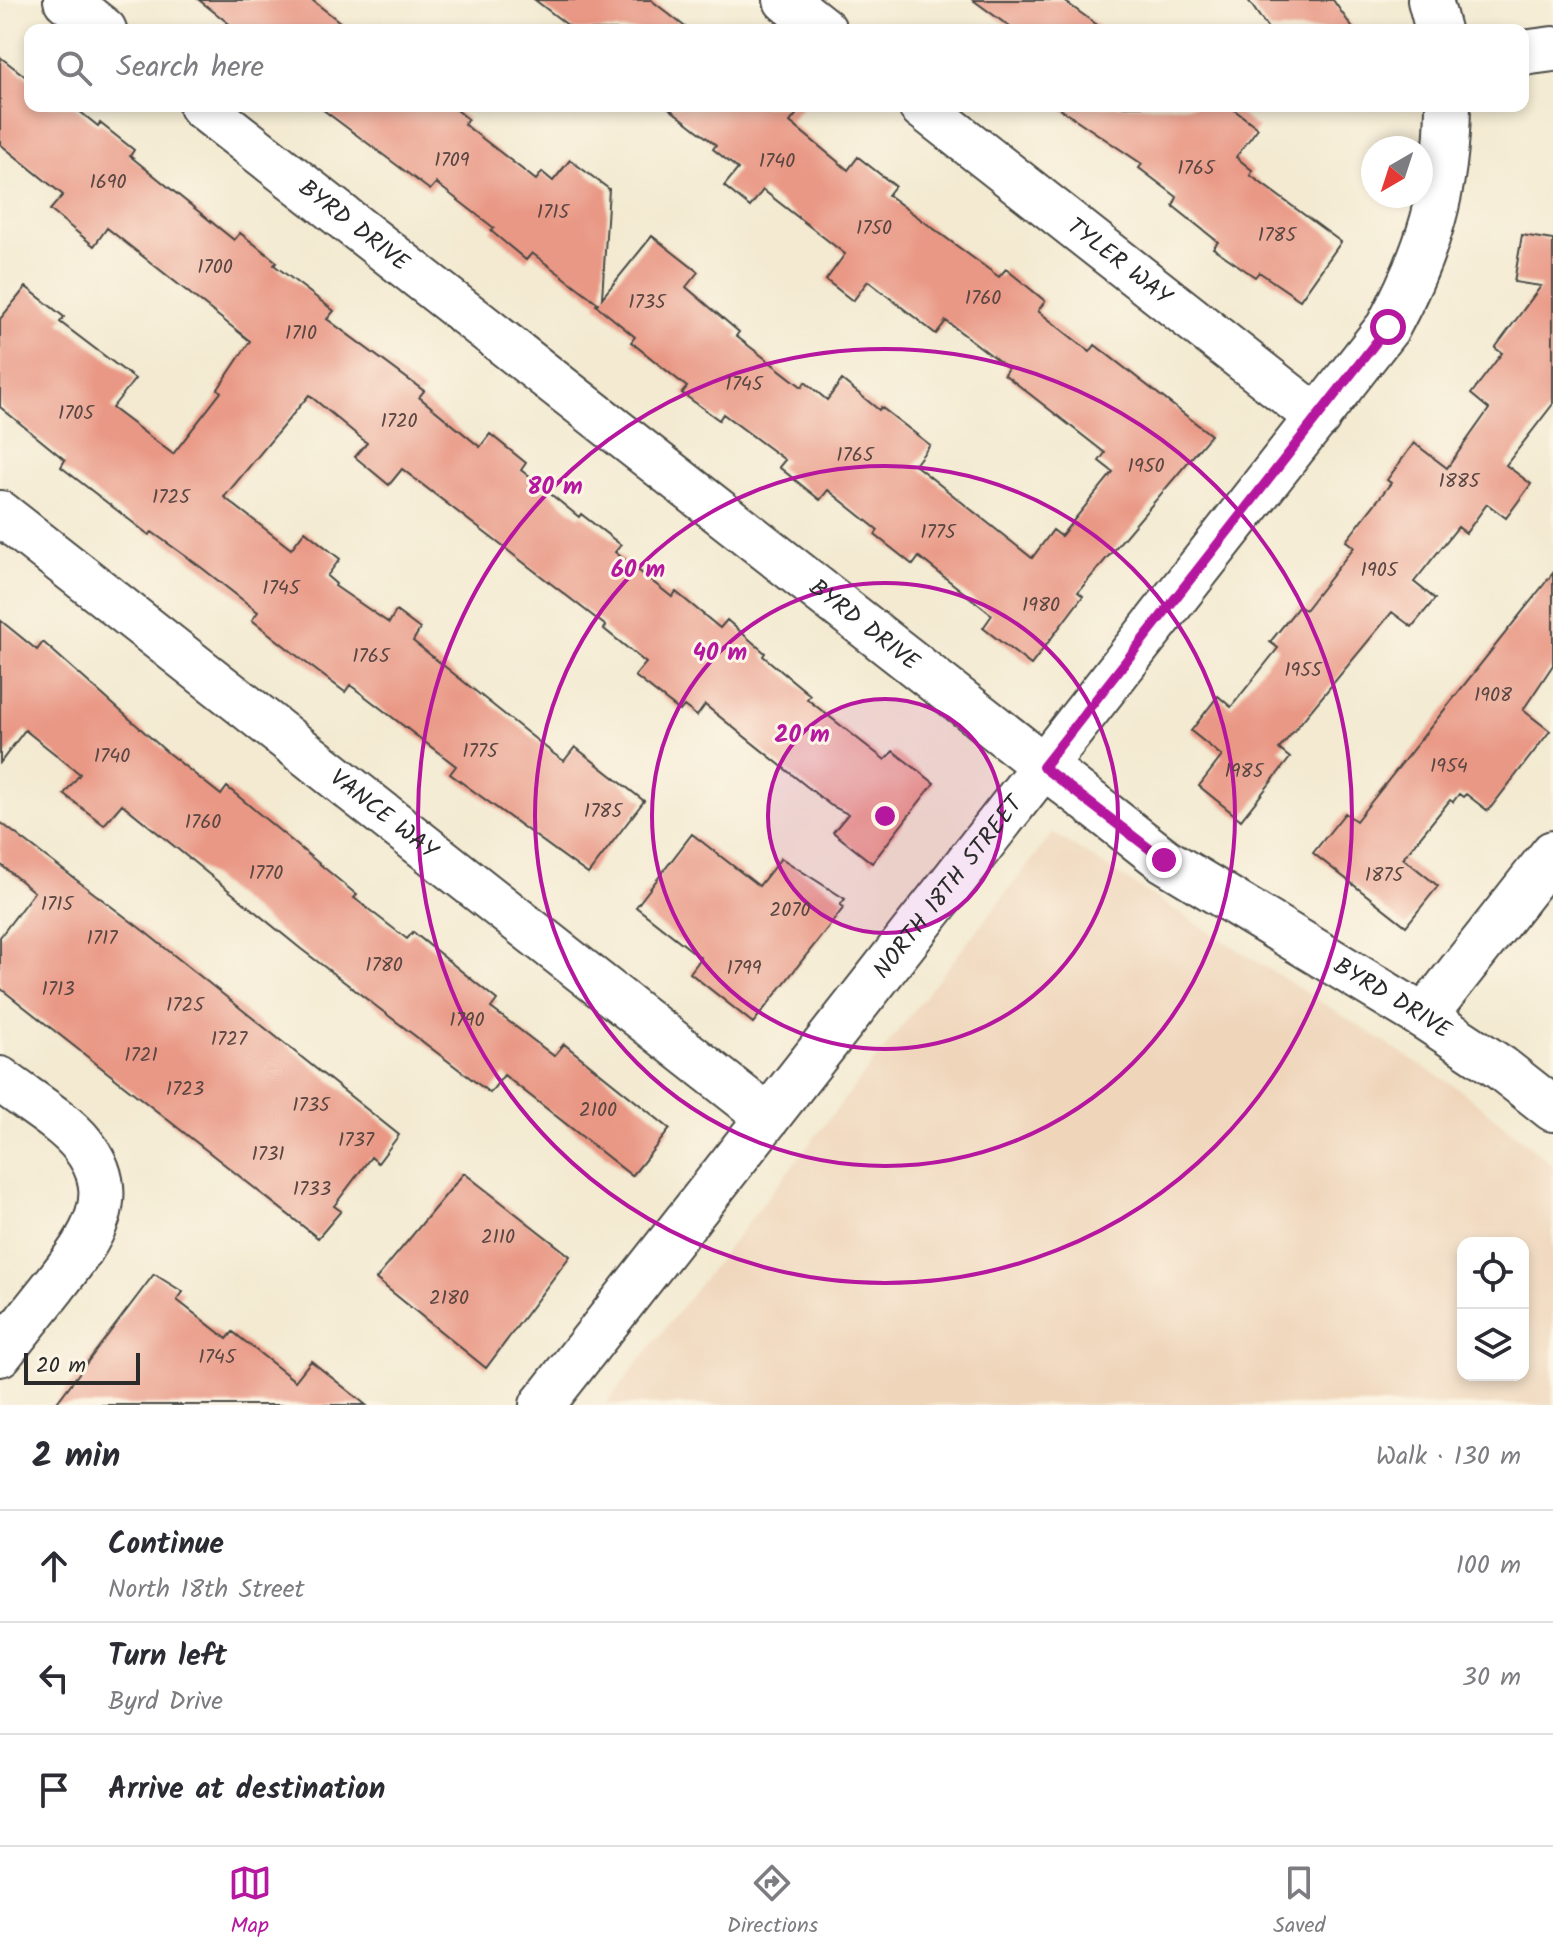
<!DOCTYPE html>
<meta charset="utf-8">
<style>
body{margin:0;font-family:Kalam,sans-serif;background:#f7f7f7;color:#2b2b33}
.controls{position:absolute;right:24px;bottom:24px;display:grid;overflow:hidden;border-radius:16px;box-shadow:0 4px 12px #0003}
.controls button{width:72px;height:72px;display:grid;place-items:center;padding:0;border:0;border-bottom:2px solid #e1e1e2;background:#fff;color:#2b2b33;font:40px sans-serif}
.compass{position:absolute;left:1361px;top:136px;width:72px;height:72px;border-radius:50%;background:#fff;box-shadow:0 4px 12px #0003;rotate:219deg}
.scale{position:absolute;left:24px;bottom:20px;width:116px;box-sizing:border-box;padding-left:8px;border:4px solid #2b2b2b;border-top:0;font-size:22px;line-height:28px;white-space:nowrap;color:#2b2b2b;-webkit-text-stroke:6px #fcf5e5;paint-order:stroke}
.stop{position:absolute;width:24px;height:24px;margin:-18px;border:6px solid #b5179e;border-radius:50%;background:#fff}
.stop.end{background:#b5179e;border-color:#fff;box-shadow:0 2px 8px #0008}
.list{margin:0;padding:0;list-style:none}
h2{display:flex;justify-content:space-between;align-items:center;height:104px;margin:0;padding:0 32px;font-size:34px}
h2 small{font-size:26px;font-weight:400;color:#7c7c81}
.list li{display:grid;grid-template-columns:52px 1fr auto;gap:24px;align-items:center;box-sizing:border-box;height:112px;padding:0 32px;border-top:2px solid #e1e1e2}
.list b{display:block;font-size:30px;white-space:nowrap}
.list p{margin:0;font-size:26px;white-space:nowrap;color:#7c7c81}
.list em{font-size:26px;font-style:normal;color:#7c7c81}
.icon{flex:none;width:44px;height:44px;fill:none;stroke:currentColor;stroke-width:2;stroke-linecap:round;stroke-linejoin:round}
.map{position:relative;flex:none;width:1553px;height:1405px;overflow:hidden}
.search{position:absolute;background:#fff;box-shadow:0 4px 12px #0003;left:24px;right:24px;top:24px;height:88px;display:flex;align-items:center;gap:20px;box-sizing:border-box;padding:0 28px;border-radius:16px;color:#7c7c81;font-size:30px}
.sheet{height:440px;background:#fff}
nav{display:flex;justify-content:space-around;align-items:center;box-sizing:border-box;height:112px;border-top:2px solid #e1e1e2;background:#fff;font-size:22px;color:#7c7c81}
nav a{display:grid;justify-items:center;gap:4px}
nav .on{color:#b5179e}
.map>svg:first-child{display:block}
.built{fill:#efd6bb;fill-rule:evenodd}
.building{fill:#e99885}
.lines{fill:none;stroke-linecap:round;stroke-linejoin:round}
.street-casing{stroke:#494844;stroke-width:48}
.street{stroke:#fff;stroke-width:44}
.route{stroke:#b5179e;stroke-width:10}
.ring{fill:none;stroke:#b5179e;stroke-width:4}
.labels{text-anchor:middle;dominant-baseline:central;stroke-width:6;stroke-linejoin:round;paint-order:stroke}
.number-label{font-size:20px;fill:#5a4642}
.street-label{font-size:24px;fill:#2b2b2b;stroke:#fcf5e5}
.centre{fill:#b5179e;stroke:#fcf5e5;stroke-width:4}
.ring-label{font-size:24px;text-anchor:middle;font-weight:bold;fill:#b5179e;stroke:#fcf5e5;stroke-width:6;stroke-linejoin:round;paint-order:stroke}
</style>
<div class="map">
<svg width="1553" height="1405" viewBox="0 0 1553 1405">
<rect width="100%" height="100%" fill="#fcf5e5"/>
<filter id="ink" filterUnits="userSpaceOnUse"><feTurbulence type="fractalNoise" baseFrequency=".0125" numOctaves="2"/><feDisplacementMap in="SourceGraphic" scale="16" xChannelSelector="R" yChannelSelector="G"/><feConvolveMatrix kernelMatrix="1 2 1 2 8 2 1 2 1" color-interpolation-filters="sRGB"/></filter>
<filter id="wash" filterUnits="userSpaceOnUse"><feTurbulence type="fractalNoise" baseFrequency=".006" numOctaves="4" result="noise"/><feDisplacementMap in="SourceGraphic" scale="32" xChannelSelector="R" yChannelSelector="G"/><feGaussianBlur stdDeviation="1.8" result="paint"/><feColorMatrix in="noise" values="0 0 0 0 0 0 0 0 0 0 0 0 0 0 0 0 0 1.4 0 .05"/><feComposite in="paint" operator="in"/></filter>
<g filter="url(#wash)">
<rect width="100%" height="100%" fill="#f3ead1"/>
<!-- built -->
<path class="built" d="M1053 833 1462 1091 1553 1165V1405H605ZM1463 1243H1523V1375H1463Z"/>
<g id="blocks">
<!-- building -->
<path class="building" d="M199 0H312L350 30H237Z
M535 0H651L689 30H574Z
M973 0H1063L1104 30H1014Z
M1248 0H1333L1354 30H1269Z
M0 57 30 80V106H73L98 126 100 123 134 150 130 156 234 240 240 233 277 262 274 265 334 311 327 319 424 391 419 397 480 447 490 434 526 463 521 470 579 517 581 514 621 545 615 552 672 597 676 592 720 628 727 620 765 653 763 656 810 695 807 699 885 760 893 751 934 783 872 863 833 832 848 814 830 805 705 705 697 716 684 706 680 711 635 676 646 663 604 629 606 626 402 469 389 485 355 457 367 443 309 395 224 497 291 549 305 531 340 559 327 576 336 584 335 586 389 623 396 611 420 629 413 641 554 754 564 761 575 747 644 801 588 874 450 774 456 766 350 685 345 692 301 659 252 620 258 612 202 568 152 532 149 535 61 467 65 460 0 407V319L26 287 64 317 60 322 135 379 112 408 173 454 221 392 218 389 250 341 107 228 94 246 50 210 63 195 0 144Z
M318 106H452L468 119 464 124 536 180 542 172 553 181 570 160 609 189 602 298 652 236 698 272 686 287 739 332 736 336 802 387 805 382 827 400 842 380 879 410 881 407 930 445 915 465 1032 558 1053 530 1061 536 1113 472 1099 461 1105 453 1004 374 1008 368 946 321 936 334 868 281 853 301 826 280 845 254 763 190 750 207 724 186 738 169 713 149 716 145 666 106H803L790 122 848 170 858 157 895 186 888 195 999 277 1006 269 1045 301 1038 311 1090 352 1095 345 1211 435 1078 592 1083 596 1031 665 983 628 992 615 919 557 913 565 875 535 878 530 828 490 820 500 779 467 785 460 723 414 719 420 682 393 687 387 631 342 635 337 596 305 598 303 532 253 526 260 491 231 494 228 436 183 430 190Z
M1056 106H1229L1258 128 1236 157 1253 171 1250 175 1341 242 1300 300 1259 272 1255 277 1213 248 1218 242 1173 206 1177 197 1139 168 1142 164Z
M1522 235 1553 240V404L1506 465 1531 484 1506 518 1487 504 1466 533 1458 527 1414 582 1435 599 1412 627 1392 612 1279 749 1290 758 1241 820 1199 786 1222 756 1191 731 1218 696 1231 707 1278 648 1270 642 1299 606 1305 610 1354 547 1346 541 1391 483 1387 480 1414 443 1447 468 1489 409 1471 394 1502 353 1495 348 1541 286 1514 282Z
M1553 573V665L1523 710 1550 731 1488 811 1466 794 1463 797 1459 794 1453 802 1450 800 1403 858 1438 886 1406 926 1313 853 1345 813 1356 821Z
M0 620 37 650 43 642 168 753 221 795 227 787 357 895 354 898 407 939 413 932 497 1000 491 1008 554 1056 564 1044 670 1129 632 1176 504 1075 490 1093 301 949 122 804 104 825 64 794 80 774 25 730 0 763Z
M0 822 145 932 399 1135 378 1163 371 1157 334 1206 341 1211 318 1238 0 988V937L34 892 0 864Z
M692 834 759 886 781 858 845 899 840 905 844 907 753 1023 690 973 701 958 636 907Z
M464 1173 570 1256 486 1368 376 1279Z
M154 1274 183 1292 177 1300 227 1339 233 1332 295 1381 311 1361 366 1405H55Z"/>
</g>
</g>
<g filter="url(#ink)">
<use href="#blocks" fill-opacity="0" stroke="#494844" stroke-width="2"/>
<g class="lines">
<!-- street casing -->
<g class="street-casing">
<g id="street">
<path d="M66 0 104 30"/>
<path d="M786 0 824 30"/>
<path d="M1430 0 1438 30"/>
<path d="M1523 53 1553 49"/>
<path id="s1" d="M201 106 1164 860 1424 1017 1501 1068 1553 1109"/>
<path id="s2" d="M921 106 1318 418"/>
<path id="s3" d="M0 513 768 1117"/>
<path d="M1424 1017 1553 853"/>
<path d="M0 1079C24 1098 64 1121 82 1144 125 1198 88 1242 54 1286 36 1309 18 1331 0 1354"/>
<path id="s4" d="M542 1405 1388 327C1428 252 1447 192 1448 106"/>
</g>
</g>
<!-- street -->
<use href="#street" class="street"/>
</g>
</g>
<g class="lines" filter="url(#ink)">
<!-- route -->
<path class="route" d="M1164 860 1043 767 1388 327"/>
</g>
<!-- distance rings -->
<circle cx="885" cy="816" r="117" fill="#b5179e" fill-opacity=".12"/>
<g class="ring">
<circle cx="885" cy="816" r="117"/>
<circle cx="885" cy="816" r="233"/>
<circle cx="885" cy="816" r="350"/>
<circle cx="885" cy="816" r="467"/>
</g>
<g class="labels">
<!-- number labels -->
<g class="number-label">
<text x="452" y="161">1709</text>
<text x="777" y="162">1740</text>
<text x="1196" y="169">1765</text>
<text x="108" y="183">1690</text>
<text x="553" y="213">1715</text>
<text x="874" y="229">1750</text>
<text x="1277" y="236">1785</text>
<text x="215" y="268">1700</text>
<text x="983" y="299">1760</text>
<text x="647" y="303">1735</text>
<text x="301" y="334">1710</text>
<text x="744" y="385">1745</text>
<text x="76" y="414">1705</text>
<text x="399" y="422">1720</text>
<text x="855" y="456">1765</text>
<text x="1146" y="467">1950</text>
<text x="1459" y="482">1885</text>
<text x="171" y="498">1725</text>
<text x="938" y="533">1775</text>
<text x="1379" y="571">1905</text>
<text x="281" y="589">1745</text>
<text x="1041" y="606">1980</text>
<text x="371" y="657">1765</text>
<text x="1303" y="671">1955</text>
<text x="1493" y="696">1908</text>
<text x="480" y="752">1775</text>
<text x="112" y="757">1740</text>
<text x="1449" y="767">1954</text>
<text x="1244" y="772">1985</text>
<text x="603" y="812">1785</text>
<text x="203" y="823">1760</text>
<text x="266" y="874">1770</text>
<text x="1384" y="876">1875</text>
<text x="57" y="905">1715</text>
<text x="790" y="911">2070</text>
<text x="102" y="939">1717</text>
<text x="384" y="966">1780</text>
<text x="744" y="969">1799</text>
<text x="58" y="990">1713</text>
<text x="185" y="1006">1725</text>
<text x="467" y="1021">1790</text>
<text x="229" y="1040">1727</text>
<text x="141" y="1056">1721</text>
<text x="185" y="1090">1723</text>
<text x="311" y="1106">1735</text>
<text x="598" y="1111">2100</text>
<text x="356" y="1141">1737</text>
<text x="268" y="1155">1731</text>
<text x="312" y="1190">1733</text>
<text x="498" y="1238">2110</text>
<text x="449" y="1299">2180</text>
<text x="217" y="1358">1745</text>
</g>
<!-- street labels -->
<g class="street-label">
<text stroke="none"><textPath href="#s1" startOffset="194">BYRD DRIVE</textPath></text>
<text stroke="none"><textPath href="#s2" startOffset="252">TYLER WAY</textPath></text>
<text stroke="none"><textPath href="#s1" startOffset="842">BYRD DRIVE</textPath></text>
<text stroke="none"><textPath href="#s3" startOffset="488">VANCE WAY</textPath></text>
<text stroke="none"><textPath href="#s4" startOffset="658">NORTH 18TH STREET</textPath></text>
<text stroke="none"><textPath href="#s1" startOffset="1490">BYRD DRIVE</textPath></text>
</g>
</g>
<circle cx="885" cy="816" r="12" class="centre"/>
<g class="ring-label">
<text x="555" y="494">80 m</text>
<text x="638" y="577">60 m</text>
<text x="720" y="660">40 m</text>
<text x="802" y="742">20 m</text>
</g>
</svg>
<div class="controls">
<button><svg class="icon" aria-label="locate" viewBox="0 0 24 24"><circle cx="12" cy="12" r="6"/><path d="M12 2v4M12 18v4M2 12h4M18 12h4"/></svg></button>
<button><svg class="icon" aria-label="layers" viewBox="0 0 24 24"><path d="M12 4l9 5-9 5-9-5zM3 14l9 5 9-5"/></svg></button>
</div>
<svg class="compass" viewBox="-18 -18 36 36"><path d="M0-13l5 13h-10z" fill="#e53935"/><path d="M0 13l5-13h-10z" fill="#7c7c81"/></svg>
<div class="scale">20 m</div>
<div class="stop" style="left:1388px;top:327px"></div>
<div class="stop end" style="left:1164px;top:860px"></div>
<div class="search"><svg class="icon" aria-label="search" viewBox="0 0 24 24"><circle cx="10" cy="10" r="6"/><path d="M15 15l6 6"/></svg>Search here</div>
</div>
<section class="sheet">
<h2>2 min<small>Walk · 130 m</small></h2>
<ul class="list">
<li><svg class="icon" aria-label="ahead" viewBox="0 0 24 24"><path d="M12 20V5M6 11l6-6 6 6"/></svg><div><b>Continue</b><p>North 18th Street</p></div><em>100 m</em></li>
<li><svg class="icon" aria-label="left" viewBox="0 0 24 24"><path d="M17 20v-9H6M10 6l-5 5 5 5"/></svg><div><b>Turn left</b><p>Byrd Drive</p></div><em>30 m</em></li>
<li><svg class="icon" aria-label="arrive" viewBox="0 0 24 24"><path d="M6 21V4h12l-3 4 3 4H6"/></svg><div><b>Arrive at destination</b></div></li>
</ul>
</section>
<nav>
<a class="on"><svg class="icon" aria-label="map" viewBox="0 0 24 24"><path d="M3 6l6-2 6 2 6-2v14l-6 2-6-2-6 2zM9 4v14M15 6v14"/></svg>Map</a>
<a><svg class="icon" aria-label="directions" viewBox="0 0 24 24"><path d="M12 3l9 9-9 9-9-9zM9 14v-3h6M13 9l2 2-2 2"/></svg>Directions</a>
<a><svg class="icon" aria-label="saved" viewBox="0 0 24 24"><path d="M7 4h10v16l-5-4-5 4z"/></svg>Saved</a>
</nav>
